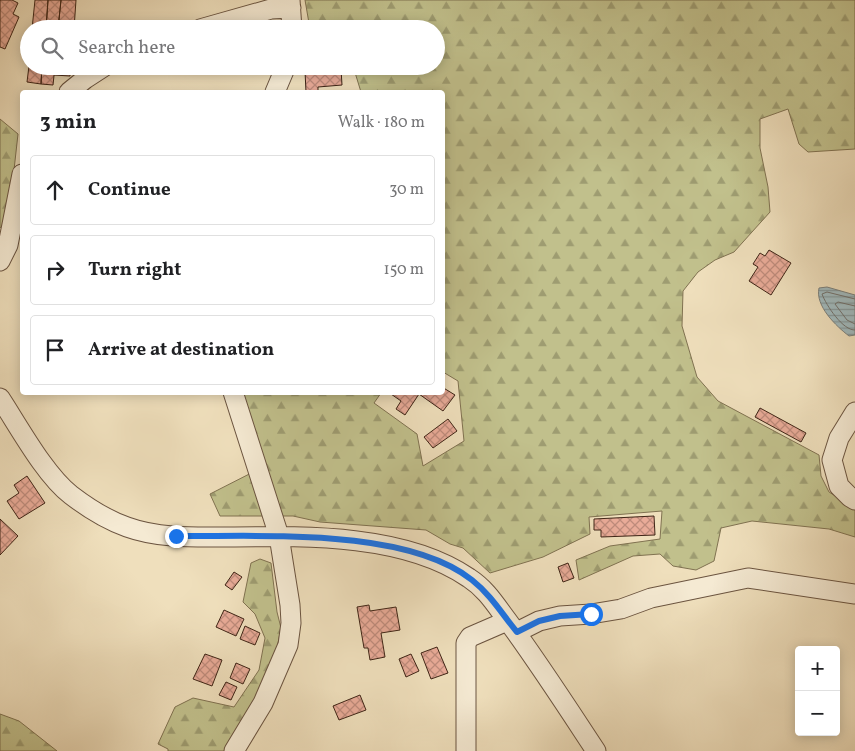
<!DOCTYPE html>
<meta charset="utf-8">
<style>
body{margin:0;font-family:Vollkorn,serif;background:#f6f6f6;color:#202124}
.controls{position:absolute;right:15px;bottom:15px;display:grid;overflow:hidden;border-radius:5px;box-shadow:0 2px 12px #0003}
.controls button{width:45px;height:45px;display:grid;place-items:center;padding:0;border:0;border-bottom:1px solid #e0e0e0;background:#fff;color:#202124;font:25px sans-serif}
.stop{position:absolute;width:15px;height:15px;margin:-11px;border:4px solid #1a73e8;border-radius:50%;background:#fff}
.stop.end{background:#1a73e8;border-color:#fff;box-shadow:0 1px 5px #0008}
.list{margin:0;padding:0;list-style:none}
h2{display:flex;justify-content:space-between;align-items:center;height:65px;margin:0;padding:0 20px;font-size:21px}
h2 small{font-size:16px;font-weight:400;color:#757577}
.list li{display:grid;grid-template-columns:32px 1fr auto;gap:15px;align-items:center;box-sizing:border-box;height:70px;margin:0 10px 10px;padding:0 10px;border:1px solid #e0e0e0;border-radius:5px}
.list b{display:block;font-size:19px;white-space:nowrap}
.list em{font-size:16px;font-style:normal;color:#757577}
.icon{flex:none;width:28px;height:28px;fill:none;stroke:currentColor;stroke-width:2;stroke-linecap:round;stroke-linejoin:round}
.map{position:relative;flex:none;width:855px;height:751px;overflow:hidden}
.search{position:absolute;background:#fff;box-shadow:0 2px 12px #0003;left:20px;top:20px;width:425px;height:55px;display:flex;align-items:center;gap:12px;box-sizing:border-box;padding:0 18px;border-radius:28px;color:#757577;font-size:19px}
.panel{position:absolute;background:#fff;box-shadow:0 2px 12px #0003;left:20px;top:90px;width:425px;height:305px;border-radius:5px}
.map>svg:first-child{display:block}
.forest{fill:url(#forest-firs);stroke:#807251}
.water{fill:url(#water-rules);stroke:#797e7a}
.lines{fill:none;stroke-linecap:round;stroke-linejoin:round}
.shore{stroke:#706f6a;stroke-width:1}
.building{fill:url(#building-cross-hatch);stroke:#3f2516}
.minor-casing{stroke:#6b5440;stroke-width:21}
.minor{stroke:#f5ead3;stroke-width:19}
.route{stroke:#1a73e8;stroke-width:6}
</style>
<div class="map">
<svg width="855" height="751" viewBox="0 0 855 751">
<defs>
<pattern id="forest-firs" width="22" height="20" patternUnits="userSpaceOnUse" patternTransform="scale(1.25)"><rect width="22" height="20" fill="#c1c08c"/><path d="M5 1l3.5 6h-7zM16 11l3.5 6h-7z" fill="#9e9c71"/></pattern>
<pattern id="water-rules" width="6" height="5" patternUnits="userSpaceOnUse" patternTransform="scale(1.25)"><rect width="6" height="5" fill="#a0b9bd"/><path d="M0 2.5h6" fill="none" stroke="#849699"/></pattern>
<pattern id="building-cross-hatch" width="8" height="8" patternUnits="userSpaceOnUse" patternTransform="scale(1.25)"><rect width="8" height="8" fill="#e9ab98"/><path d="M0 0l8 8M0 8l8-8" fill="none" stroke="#be8b7b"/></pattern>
</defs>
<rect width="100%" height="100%" fill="#efdfbc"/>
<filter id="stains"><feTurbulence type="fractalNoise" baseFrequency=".004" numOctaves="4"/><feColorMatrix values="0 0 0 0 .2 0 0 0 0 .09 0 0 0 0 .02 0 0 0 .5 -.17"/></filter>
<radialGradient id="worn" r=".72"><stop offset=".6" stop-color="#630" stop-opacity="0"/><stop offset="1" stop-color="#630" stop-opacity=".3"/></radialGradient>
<!-- forest -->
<path class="forest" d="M305 0H855V149L808 152 799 144 788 109 760 119V148L768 187 770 212 734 252 715 260 698 272 683 291 682 326 697 377 718 401 819 455 821 476 829 492 855 508V537L829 529 752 521 721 528 714 561 696 570 673 566 660 554 633 556 579 580 576 560 610 546 660 539 662 511 589 517 590 534 543 557 490 573 463 548 450 544 426 530 320 522 293 516H220L210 494 265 466 243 393H381L374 403 417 434 423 466 464 441 458 381 443 372 442 92H361L353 66H436V29H310Z
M0 119 18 134 7 233 0 227Z
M260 559 271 563 277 612 281 628 277 648 264 692 228 751H168V749L158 744 175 707 193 698 234 707 259 670 265 638 255 614 243 602 251 563Z
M0 714 19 721 57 751H0Z"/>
<!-- water -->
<path class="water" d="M827 287 855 295V335L849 336C836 326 815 306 819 288Z"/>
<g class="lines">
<!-- shore -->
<path class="shore" d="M855 299 827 292 822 294C826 305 843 331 855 330
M855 306 838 302 835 304 847 320 855 324"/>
</g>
<!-- building -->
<path class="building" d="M0 0H12L18 3 13 14 19 17 5 49 0 47Z
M35 0H48L46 29H32Z
M48 0H61L58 29H46Z
M61 0H76L74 29H58Z
M29 66H42L41 84 27 82Z
M42 66H55L53 85 41 84Z
M55 66H70V76L54 75Z
M341 69 342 85 318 87V92H306L305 71Z
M769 250 791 263 771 295 749 281 758 267 753 264 760 253 765 256Z
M442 387 455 395 443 411 419 394 405 415 396 409 401 401 391 394 392 392H442Z
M760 408 806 433 801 442 755 417Z
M448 419 457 431 433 448 424 437Z
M27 476 45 503 19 519 7 501 19 493 14 485Z
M654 516 655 535 601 537V530H594V519Z
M0 519 18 536 0 555Z
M568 563 574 578 563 582 558 567Z
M234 572 242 577 232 590 225 585Z
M369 605 370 611 396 607 400 630 381 633 385 657 370 660 368 648H364L357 607Z
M224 610 244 619 236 636 216 627Z
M245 626 260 633 255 645 240 639Z
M437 647 448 673 431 679 421 653Z
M205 654 222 660 212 686 193 679Z
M411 654 419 671 406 677 399 659Z
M236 663 250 669 243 684 230 678Z
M226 682 237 687 231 700 219 695Z
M360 695 366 710 339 720 333 706Z"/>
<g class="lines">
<!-- minor casing -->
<g class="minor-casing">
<path id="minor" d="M290 0 292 29
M200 29 271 9 291 8
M69 92 85 79 105 66
M275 92 286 66
M0 261 8 245 22 174
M233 392 279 536 290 605 291 623 288 645 263 703 234 751
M0 398C19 427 45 475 71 495 88 508 107 520 127 527 160 539 197 537 231 537 307 536 405 534 469 578 486 589 495 604 507 620 538 662 567 707 596 751
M855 412 839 438 832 460 839 486 850 497 855 500
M517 632 539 621 560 616 591 614 621 609 651 598 748 578 855 594
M466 751V643L470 637 507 621"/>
</g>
<!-- minor -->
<use href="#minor" class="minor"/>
</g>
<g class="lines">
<!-- route -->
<path class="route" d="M176 536C260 537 405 527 472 580 491 595 502 614 517 632L539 621 560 616 591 614"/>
</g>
<rect width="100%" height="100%" filter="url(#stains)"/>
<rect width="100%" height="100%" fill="url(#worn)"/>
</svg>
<div class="controls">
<button>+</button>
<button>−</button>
</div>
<div class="stop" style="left:591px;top:614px"></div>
<div class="stop end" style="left:176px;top:536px"></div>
<div class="search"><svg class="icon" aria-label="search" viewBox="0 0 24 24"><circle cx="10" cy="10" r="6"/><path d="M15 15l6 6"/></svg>Search here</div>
<section class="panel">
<h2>3 min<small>Walk · 180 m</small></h2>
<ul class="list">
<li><svg class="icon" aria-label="ahead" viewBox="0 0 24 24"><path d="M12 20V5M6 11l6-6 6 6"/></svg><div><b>Continue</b></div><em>30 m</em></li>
<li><svg class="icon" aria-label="right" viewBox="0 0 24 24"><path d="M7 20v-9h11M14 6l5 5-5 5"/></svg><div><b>Turn right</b></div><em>150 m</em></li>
<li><svg class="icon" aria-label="arrive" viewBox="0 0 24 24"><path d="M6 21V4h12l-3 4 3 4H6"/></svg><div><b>Arrive at destination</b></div></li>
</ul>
</section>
</div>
